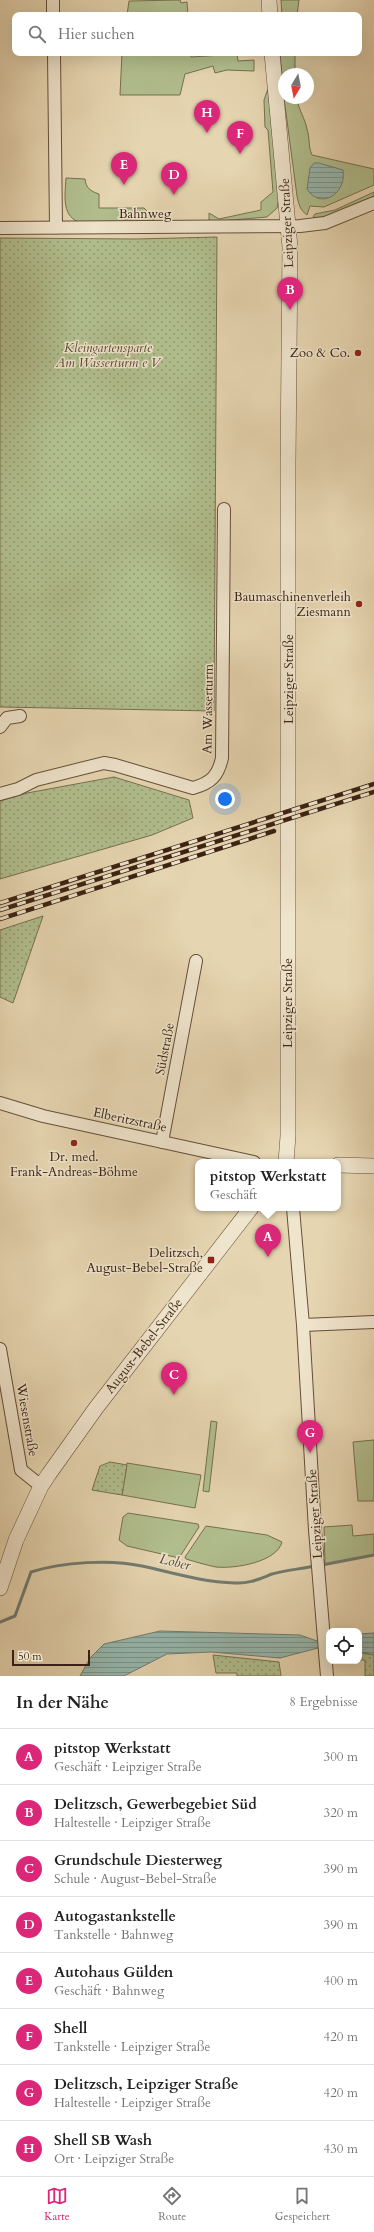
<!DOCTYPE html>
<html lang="de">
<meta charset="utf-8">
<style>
body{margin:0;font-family:Cardo,serif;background:#f6f6f6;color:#222}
.controls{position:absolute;right:12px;bottom:12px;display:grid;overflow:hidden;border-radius:8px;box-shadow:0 4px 16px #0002}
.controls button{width:36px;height:36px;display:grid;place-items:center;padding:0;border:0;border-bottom:1px solid #e0e0e0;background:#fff;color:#222;font:20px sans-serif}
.compass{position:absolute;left:278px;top:68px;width:36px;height:36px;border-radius:50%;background:#fff;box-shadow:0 4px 16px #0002;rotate:190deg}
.scale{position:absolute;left:12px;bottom:10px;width:78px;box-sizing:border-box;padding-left:4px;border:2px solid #3b2213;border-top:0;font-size:11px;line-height:14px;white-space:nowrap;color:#3b2213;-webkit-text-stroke:3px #efe4cc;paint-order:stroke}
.you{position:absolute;left:225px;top:799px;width:14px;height:14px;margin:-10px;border:3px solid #fff;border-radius:50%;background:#1a73e8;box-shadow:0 0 0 6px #1a73e833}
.badge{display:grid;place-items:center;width:26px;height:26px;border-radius:50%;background:#db2777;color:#fff;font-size:13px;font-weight:700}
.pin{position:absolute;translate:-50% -33px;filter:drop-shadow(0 1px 2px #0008)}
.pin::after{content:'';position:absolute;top:21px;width:14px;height:12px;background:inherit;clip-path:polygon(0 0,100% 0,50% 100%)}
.popup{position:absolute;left:195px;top:1159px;width:146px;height:52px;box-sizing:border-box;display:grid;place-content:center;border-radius:8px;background:#fff;filter:drop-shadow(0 1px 3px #0005);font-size:13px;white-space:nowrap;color:#767676}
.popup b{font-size:15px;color:#222}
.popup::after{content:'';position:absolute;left:50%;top:100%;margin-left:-8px;border:8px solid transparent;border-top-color:#fff}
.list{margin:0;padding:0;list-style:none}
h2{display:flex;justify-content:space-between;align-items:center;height:52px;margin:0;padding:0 16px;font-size:17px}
h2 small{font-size:13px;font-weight:400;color:#767676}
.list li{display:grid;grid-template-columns:26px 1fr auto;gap:12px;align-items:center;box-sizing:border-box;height:56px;padding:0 16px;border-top:1px solid #e0e0e0}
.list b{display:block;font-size:15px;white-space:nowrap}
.list p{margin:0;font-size:13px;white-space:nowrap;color:#767676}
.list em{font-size:13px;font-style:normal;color:#767676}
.icon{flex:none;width:22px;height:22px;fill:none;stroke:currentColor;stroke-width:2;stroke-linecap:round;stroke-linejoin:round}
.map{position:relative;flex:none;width:374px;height:1676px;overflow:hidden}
.search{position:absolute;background:#fff;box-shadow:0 4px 16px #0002;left:12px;right:12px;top:12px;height:44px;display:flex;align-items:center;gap:10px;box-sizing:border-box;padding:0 14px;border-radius:8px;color:#767676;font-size:15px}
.sheet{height:500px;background:#fff}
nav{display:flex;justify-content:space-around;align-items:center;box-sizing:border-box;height:56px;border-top:1px solid #e0e0e0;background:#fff;font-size:11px;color:#767676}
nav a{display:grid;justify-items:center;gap:2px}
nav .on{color:#db2777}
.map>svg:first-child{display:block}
.grass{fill:#b1be8e;stroke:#767050}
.park{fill:url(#park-dots);stroke:#767050}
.water{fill:url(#water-rules);stroke:#727c71}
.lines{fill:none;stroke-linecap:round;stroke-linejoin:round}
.stream{stroke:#727c71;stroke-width:3}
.minor-casing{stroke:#664f3a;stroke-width:14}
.tertiary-casing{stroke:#664f3a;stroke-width:16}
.minor{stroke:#efe4cc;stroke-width:12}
.tertiary{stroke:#efe4cc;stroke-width:15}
.rail-casing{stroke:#3b2213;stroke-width:4.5}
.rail{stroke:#efe4cc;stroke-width:3;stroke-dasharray:9;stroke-linecap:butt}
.poi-dot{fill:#8f2418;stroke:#efe4cc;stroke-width:1.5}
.labels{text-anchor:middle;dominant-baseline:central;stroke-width:3;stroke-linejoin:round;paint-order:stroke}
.street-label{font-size:13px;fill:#3b2213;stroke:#efe4cc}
.park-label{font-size:13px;font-style:italic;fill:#584932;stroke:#efe4cc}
.poi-label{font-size:13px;fill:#3b2213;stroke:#efe4cc;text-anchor:end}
.water-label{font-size:14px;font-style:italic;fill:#52483a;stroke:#efe4cc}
</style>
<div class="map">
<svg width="374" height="1676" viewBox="0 0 374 1676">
<defs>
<pattern id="park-dots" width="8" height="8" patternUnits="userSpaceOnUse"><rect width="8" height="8" fill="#b1be8e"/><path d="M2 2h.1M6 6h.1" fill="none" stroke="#919a73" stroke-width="1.8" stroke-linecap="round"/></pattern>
<pattern id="water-rules" width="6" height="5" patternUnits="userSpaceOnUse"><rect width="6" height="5" fill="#96b8af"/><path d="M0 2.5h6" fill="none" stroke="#7c958d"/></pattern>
</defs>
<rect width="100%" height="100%" fill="#e6d5b1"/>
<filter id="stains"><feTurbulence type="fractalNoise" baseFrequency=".005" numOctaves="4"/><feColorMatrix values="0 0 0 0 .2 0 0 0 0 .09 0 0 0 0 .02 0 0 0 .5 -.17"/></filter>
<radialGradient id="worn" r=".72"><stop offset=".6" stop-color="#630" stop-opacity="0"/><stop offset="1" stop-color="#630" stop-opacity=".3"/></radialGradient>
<!-- grass -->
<path class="grass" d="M180 0 181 3 187 2 188 15H127L129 1Z
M281 0H299L297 15H282Z
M122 53H191V57L237 54 238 61 254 60V71L227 70 215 73 213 66 185 74 180 95H120Z
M280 53H295V74H284V97Z
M268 89 279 198 277 208 267 217 209 222V213L219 219 261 210V202L273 192 268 130 265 127 264 100Z
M284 98H297C298 109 305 118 307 129 310 138 308 146 312 155L374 169V185L324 207 310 206 307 215C300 210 299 205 297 196Z
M66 178 85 179C86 188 90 191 99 194V208H144L154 218V222L82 223C61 218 65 196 66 178Z
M374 192V196C356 204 333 220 313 217L315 214 335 210Z
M211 1421 217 1422 209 1492 203 1491Z
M374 1440V1501H358L353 1442Z
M127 1463 201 1475 195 1508 122 1495Z
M128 1513 198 1524 199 1527 179 1558 127 1546 119 1540 123 1517Z
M352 1525 353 1536 374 1534V1555L325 1564 324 1527Z
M206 1526 267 1535 282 1542C277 1562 235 1569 216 1567 206 1565 196 1562 186 1559L185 1557Z"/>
<!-- park -->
<path class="park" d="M217 237 214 711 0 707V238L136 239Z
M114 777 189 800 193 818 152 835 0 879V801L27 793Z
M43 916 13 1003 0 997V930Z
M110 1462 127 1465 122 1495 92 1490 100 1466Z
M359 1652 374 1655V1676H365V1660H359Z
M213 1655 279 1662 281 1676H237V1673H216Z"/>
<!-- water -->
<path class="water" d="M314 163H319L343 170C347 193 321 211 307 189L310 168Z
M160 1631 300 1635 317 1641 329 1640V1647L318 1648 280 1658 211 1652 167 1654 124 1676H80L90 1658 104 1644Z
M374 1633V1655L359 1652V1634Z"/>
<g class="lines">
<!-- stream -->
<path class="stream" d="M322 1565 374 1555
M0 1622 15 1616 31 1572C62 1562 111 1559 142 1566 173 1573 203 1582 235 1583 249 1584 259 1579 272 1574 286 1570 301 1569 314 1566"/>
<!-- minor casing -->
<g class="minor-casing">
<path id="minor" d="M53 0V15
M54 53 56 228
M0 228 300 226 325 223 374 203
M0 727 7 718 20 716
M0 794 18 789 36 780 104 763 115 765 193 788C211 783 218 776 222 758L224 509
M0 1103 43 1116 254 1162
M162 1142 196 961
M293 1208 303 1325 315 1530 327 1676
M303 1325 374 1322
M0 1349 21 1470 41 1486"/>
</g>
<!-- tertiary casing -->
<g class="tertiary-casing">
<path id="tertiary" d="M269 0 270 15
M272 53 290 247 288 464V1136L286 1162
M338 1165 374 1166
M0 1588 16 1540 41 1486 49 1474 96 1408 251 1208"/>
</g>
<!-- minor -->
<use href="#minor" class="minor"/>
<!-- tertiary -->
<use href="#tertiary" class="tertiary"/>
<!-- rail casing -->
<g class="rail-casing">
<path id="rail" d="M0 903 374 784
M0 910 374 792
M0 919 274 831"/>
</g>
<!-- rail -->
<use href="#rail" class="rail"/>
</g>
<!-- markers -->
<g class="poi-dot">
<circle cx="358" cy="353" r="4"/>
<circle cx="359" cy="604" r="4"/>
<circle cx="74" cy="1143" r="4"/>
<rect x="207" y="1256" width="8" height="8" rx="2"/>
</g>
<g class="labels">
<!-- street labels -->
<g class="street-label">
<text x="145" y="214">Bahnweg</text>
<text transform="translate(287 223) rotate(-93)">Leipziger Straße</text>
<text transform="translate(289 679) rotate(-90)">Leipziger Straße</text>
<text transform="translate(208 709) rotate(-89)">Am Wasserturm</text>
<text transform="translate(288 1003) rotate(-90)">Leipziger Straße</text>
<text transform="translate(165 1049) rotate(-79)">Südstraße</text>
<text transform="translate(130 1120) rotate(12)">Elberitzstraße</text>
<text transform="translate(144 1346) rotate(-52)">August-Bebel-Straße</text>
<text transform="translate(27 1420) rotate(80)">Wiesenstraße</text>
<text transform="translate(315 1514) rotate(-94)">Leipziger Straße</text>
</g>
<!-- park labels -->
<g class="park-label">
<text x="108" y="348">Kleingartensparte<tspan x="108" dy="15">Am Wasserturm e V</tspan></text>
</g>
<!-- poi labels -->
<g class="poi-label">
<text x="350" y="353">Zoo &amp; Co.</text>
<text x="351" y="597">Baumaschinenverleih<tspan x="351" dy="15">Ziesmann</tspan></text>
<text x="74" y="1157" text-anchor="middle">Dr. med.<tspan x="74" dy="15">Frank-Andreas-Böhme</tspan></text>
<text x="203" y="1253">Delitzsch,<tspan x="203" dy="15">August-Bebel-Straße</tspan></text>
</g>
<!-- water labels -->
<g class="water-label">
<text transform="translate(175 1562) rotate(13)">Lober</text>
</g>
</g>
<rect width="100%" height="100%" filter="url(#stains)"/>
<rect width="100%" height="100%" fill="url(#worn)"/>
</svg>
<div class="controls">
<button><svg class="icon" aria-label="locate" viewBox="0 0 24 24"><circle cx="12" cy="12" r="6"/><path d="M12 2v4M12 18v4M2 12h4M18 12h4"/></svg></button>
</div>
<svg class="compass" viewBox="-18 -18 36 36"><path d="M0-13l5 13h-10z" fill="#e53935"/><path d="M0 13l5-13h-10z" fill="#767676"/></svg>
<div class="scale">50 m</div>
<div class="you"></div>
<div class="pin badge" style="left:268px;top:1257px">A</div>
<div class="popup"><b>pitstop Werkstatt</b>Geschäft</div>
<div class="pin badge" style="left:290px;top:310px">B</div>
<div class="pin badge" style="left:174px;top:1395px">C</div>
<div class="pin badge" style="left:174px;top:195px">D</div>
<div class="pin badge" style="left:124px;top:185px">E</div>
<div class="pin badge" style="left:240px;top:154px">F</div>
<div class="pin badge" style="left:310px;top:1453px">G</div>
<div class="pin badge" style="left:207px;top:133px">H</div>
<div class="search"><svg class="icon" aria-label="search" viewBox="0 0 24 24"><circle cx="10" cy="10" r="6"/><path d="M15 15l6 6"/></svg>Hier suchen</div>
</div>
<section class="sheet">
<h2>In der Nähe<small>8 Ergebnisse</small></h2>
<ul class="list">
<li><span class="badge">A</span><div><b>pitstop Werkstatt</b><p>Geschäft · Leipziger Straße</p></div><em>300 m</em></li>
<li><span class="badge">B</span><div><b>Delitzsch, Gewerbegebiet Süd</b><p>Haltestelle · Leipziger Straße</p></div><em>320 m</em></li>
<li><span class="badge">C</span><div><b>Grundschule Diesterweg</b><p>Schule · August-Bebel-Straße</p></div><em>390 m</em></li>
<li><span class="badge">D</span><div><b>Autogastankstelle</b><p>Tankstelle · Bahnweg</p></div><em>390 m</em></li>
<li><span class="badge">E</span><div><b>Autohaus Gülden</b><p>Geschäft · Bahnweg</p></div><em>400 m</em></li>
<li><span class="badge">F</span><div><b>Shell</b><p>Tankstelle · Leipziger Straße</p></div><em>420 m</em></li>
<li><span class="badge">G</span><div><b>Delitzsch, Leipziger Straße</b><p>Haltestelle · Leipziger Straße</p></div><em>420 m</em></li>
<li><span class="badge">H</span><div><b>Shell SB Wash</b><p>Ort · Leipziger Straße</p></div><em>430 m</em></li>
</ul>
</section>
<nav>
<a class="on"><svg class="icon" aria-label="map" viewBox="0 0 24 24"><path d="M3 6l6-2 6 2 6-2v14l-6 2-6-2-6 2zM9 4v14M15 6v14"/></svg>Karte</a>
<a><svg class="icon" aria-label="directions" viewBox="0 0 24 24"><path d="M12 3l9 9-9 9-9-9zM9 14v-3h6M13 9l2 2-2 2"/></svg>Route</a>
<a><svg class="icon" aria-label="saved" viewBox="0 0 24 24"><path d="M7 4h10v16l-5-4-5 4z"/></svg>Gespeichert</a>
</nav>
